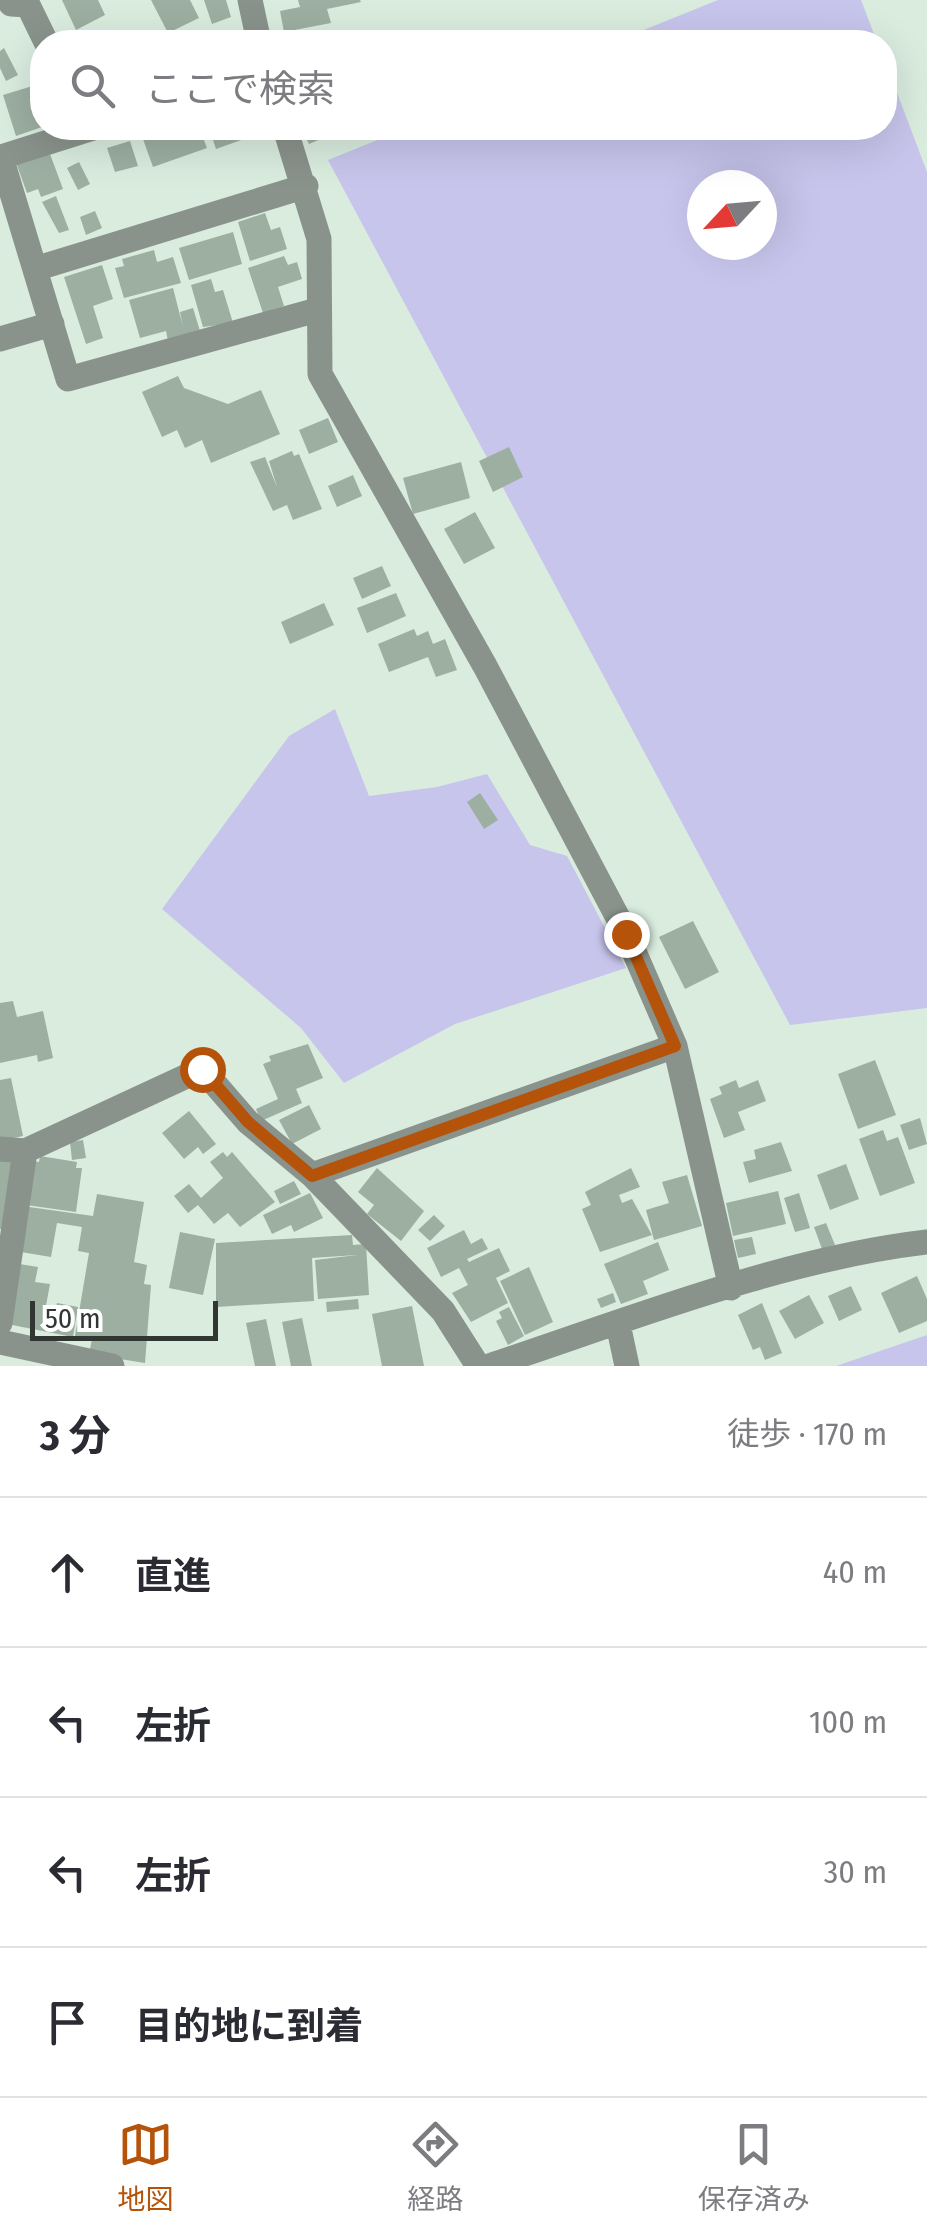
<!DOCTYPE html>
<html lang="ja">
<meta charset="utf-8">
<style>
body{margin:0;font-family:"Fira Sans Condensed","Noto Sans JP",sans-serif;background:#f7f7f7;color:#2b2b33}
.compass{position:absolute;left:687px;top:170px;width:90px;height:90px;border-radius:50%;background:#fff;box-shadow:0 10px 40px #0002;rotate:244deg}
.scale{position:absolute;left:30px;bottom:25px;width:188px;box-sizing:border-box;padding-left:10px;border:5px solid #303732;border-top:0;font-size:28px;line-height:35px;white-space:nowrap;color:#303732;-webkit-text-stroke:8px #fff;paint-order:stroke}
.stop{position:absolute;width:30px;height:30px;margin:-22px;border:8px solid #b45309;border-radius:50%;background:#fff}
.stop.end{background:#b45309;border-color:#fff;box-shadow:0 2px 10px #0008}
.list{margin:0;padding:0;list-style:none}
h2{display:flex;justify-content:space-between;align-items:center;height:130px;margin:0;padding:0 40px;font-size:42px}
h2 small{font-size:32px;font-weight:400;color:#7c7c81}
.list li{display:grid;grid-template-columns:65px 1fr auto;gap:30px;align-items:center;box-sizing:border-box;height:150px;padding:0 40px;border-top:2px solid #e1e1e2}
.list b{display:block;font-size:38px;white-space:nowrap}
.list em{font-size:32px;font-style:normal;color:#7c7c81}
.icon{flex:none;width:55px;height:55px;fill:none;stroke:currentColor;stroke-width:2;stroke-linecap:round;stroke-linejoin:round}
.map{position:relative;flex:none;width:927px;height:1366px;overflow:hidden}
.search{position:absolute;background:#fff;box-shadow:0 10px 40px #0002;left:30px;right:30px;top:30px;height:110px;display:flex;align-items:center;gap:25px;box-sizing:border-box;padding:0 35px;border-radius:40px;color:#7c7c81;font-size:38px}
.sheet{height:730px;background:#fff}
nav{display:flex;justify-content:space-around;align-items:center;box-sizing:border-box;height:140px;border-top:2px solid #e1e1e2;background:#fff;font-size:28px;color:#7c7c81}
nav a{display:grid;justify-items:center;gap:5px}
nav .on{color:#b45309}
.map>svg:first-child{display:block}
.green{fill:#c7c5ec;fill-rule:evenodd}
.building{fill:#9cafa1}
.lines{fill:none;stroke-linecap:round;stroke-linejoin:round}
.minor{stroke:#8a928c;stroke-width:25}
.route{stroke:#b45309;stroke-width:12}
</style>
<div class="map">
<svg width="927" height="1366" viewBox="0 0 927 1366">
<rect width="100%" height="100%" fill="#d9ecde"/>
<!-- green -->
<path class="green" d="M718 0H861L877 42H614Z
M885 61 927 172V1008L790 1025 328 160 407 128H884ZM702 185H762V245H702Z
M335 709 369 796 437 787 487 774 530 845 567 856 626 968 455 1024 344 1083 301 1028 162 909 289 736Z
M927 1335V1366H836Z"/>
<!-- building -->
<path class="building" d="M62 0H98L105 15 76 30Z
M151 0H190L199 18 168 33Z
M204 0H226L231 17 212 24Z
M298 0H360L361 2 327 9 331 23 284 32 280 11 300 7Z
M4 48 18 75 6 81 0 68V51Z
M39 84 42 127 16 136 3 95Z
M139 128H175L179 138 200 130 207 148 153 167Z
M209 128H240L244 139 216 149Z
M301 128H347L309 144Z
M130 141 138 166 115 172 107 148Z
M39 151 42 157 50 154 63 189 41 197 38 189 27 193 15 160Z
M79 162 90 184 78 190 67 168Z
M56 196 69 230 59 233 42 202Z
M95 211 102 228 86 235 80 217Z
M265 213 271 230 280 227 287 249 250 261 238 222Z
M233 232 242 264 189 280 179 248Z
M154 250 157 262 173 257 181 283 124 298 115 268 124 266 122 259Z
M284 256 288 265 297 262 302 279 278 287 284 306 263 313 248 268Z
M102 265 113 299 93 306 103 338 86 344 64 277Z
M211 279 215 292 223 290 233 323 203 327 191 285Z
M173 288 183 327 180 312 193 308 200 331 168 341 166 331 140 338 129 300Z
M178 376 184 388 228 404 261 390 280 434 211 463 202 440 185 448 177 430 162 437 142 392Z
M328 418 338 442 309 454 299 430Z
M509 447 523 477 493 492 479 461Z
M292 451 294 456 299 454 322 509 293 520 287 505 273 511 250 462 265 457 277 487 269 461Z
M461 462 470 498 413 514 403 478Z
M353 475 362 496 337 507 328 486Z
M475 512 495 548 464 564 444 529Z
M382 566 391 586 362 599 353 578Z
M396 593 406 616 367 633 357 608Z
M324 603 334 625 290 644 281 622Z
M414 629 417 636 428 631 433 644 445 639 457 670 436 677 428 657 389 672 378 644Z
M480 793 498 820 484 829 467 802Z
M693 921 719 972 685 989 659 937Z
M13 1001 17 1017 43 1011 53 1058 38 1062 37 1055 0 1063V1003Z
M308 1044 323 1078 296 1089 302 1103 261 1121 256 1109 278 1099 263 1064 271 1061 269 1056Z
M875 1060 896 1115 858 1129 838 1074Z
M11 1078 23 1136 0 1141V1080Z
M736 1080 739 1088 758 1080 766 1101 738 1112 745 1130 724 1138 710 1099 722 1094 719 1087Z
M309 1105 321 1129 292 1144 279 1120Z
M189 1111 216 1144 203 1154 198 1147 184 1159 162 1133Z
M920 1118 927 1144 909 1150 900 1125Z
M883 1130 887 1141 898 1137 915 1183 880 1196 859 1139Z
M83 1140 86 1158 72 1160 70 1142Z
M781 1142 792 1171 749 1183 743 1162 756 1159 754 1150Z
M223 1152 227 1157 232 1152 275 1202 240 1227 228 1213 214 1224 198 1205 188 1213 174 1196 189 1184 201 1198 223 1178 210 1162Z
M40 1156 77 1162 76 1168H82L76 1212 26 1205V1160L39 1162Z
M0 1160H14L9 1229H0Z
M846 1164 859 1199 830 1210 817 1175Z
M377 1168 424 1211 401 1241 367 1214 374 1205 358 1192Z
M631 1168 640 1187 619 1195 622 1203 632 1199 652 1235 600 1252 582 1209 591 1205 585 1192Z
M687 1175 702 1226 654 1240 646 1210 669 1203 662 1182Z
M294 1181 301 1194 280 1204 274 1191Z
M778 1191 786 1224 733 1236 726 1203Z
M310 1193 323 1218 294 1232 291 1225 272 1234 263 1215Z
M799 1193 810 1228 795 1232 784 1198Z
M97 1194 144 1202 134 1262 147 1265 144 1284 151 1285 145 1363 89 1354 92 1339 75 1336 89 1253 78 1251 82 1227 57 1223 51 1257 15 1251 22 1206 93 1216Z
M434 1215 445 1226 430 1241 418 1230Z
M826 1223 835 1245 822 1249 814 1227Z
M464 1230 471 1244 482 1238 488 1249 467 1259 469 1262 499 1248 510 1271 496 1278 508 1303 471 1322 452 1293 468 1285 459 1268 441 1277 427 1248Z
M180 1232 215 1239 203 1295 169 1288Z
M352 1235 353 1245 366 1244 369 1295 318 1299 315 1260 357 1255 312 1258 314 1301 216 1307V1243Z
M752 1237 756 1254 738 1258 734 1240Z
M658 1242 669 1270 643 1281 648 1294 621 1304 604 1264Z
M13 1263 38 1267 35 1282 50 1284 45 1311 55 1313 57 1303 78 1307 73 1337 2 1323Z
M529 1267 553 1322 525 1335 500 1281Z
M917 1276 927 1299V1321L899 1333 881 1293Z
M851 1286 862 1310 839 1321 828 1296Z
M613 1293 616 1302 601 1308 597 1299Z
M809 1295 824 1323 795 1339 779 1311Z
M358 1299 359 1309 327 1312 326 1302Z
M762 1303 782 1353 765 1360 760 1347 753 1350 738 1315Z
M412 1306 424 1366H382L372 1314Z
M509 1307 524 1336 508 1345 496 1321 502 1318 499 1312Z
M302 1318 312 1366H291L282 1322Z
M266 1319 276 1366H255L246 1323Z"/>
<g class="lines">
<!-- minor -->
<path class="minor" d="M250 0 259 42
M11 4 28 5 46 42
M93 128 1 157 68 379 317 310
M285 128 319 239 320 374 485 666 626 933 675 1046 731 1288
M38 268 306 186
M0 339 52 324
M0 1149 25 1151 202 1069 248 1122 312 1175
M0 1323 25 1151
M618 1324 627 1366
M0 1342 112 1366
M478 1366 443 1311 312 1175 675 1046
M489 1366C628 1320 781 1259 927 1242"/>
</g>
<g class="lines">
<!-- route -->
<path class="route" d="M202 1069 248 1122 312 1176 675 1046 626 934"/>
</g>
</svg>
<svg class="compass" viewBox="-18 -18 36 36"><path d="M0-13l5 13h-10z" fill="#e53935"/><path d="M0 13l5-13h-10z" fill="#7c7c81"/></svg>
<div class="scale">50 m</div>
<div class="stop" style="left:202px;top:1069px"></div>
<div class="stop end" style="left:626px;top:934px"></div>
<div class="search"><svg class="icon" aria-label="search" viewBox="0 0 24 24"><circle cx="10" cy="10" r="6"/><path d="M15 15l6 6"/></svg>ここで検索</div>
</div>
<section class="sheet">
<h2>3 分<small>徒歩 · 170 m</small></h2>
<ul class="list">
<li><svg class="icon" aria-label="ahead" viewBox="0 0 24 24"><path d="M12 20V5M6 11l6-6 6 6"/></svg><div><b>直進</b></div><em>40 m</em></li>
<li><svg class="icon" aria-label="left" viewBox="0 0 24 24"><path d="M17 20v-9H6M10 6l-5 5 5 5"/></svg><div><b>左折</b></div><em>100 m</em></li>
<li><svg class="icon" aria-label="left" viewBox="0 0 24 24"><path d="M17 20v-9H6M10 6l-5 5 5 5"/></svg><div><b>左折</b></div><em>30 m</em></li>
<li><svg class="icon" aria-label="arrive" viewBox="0 0 24 24"><path d="M6 21V4h12l-3 4 3 4H6"/></svg><div><b>目的地に到着</b></div></li>
</ul>
</section>
<nav>
<a class="on"><svg class="icon" aria-label="map" viewBox="0 0 24 24"><path d="M3 6l6-2 6 2 6-2v14l-6 2-6-2-6 2zM9 4v14M15 6v14"/></svg>地図</a>
<a><svg class="icon" aria-label="directions" viewBox="0 0 24 24"><path d="M12 3l9 9-9 9-9-9zM9 14v-3h6M13 9l2 2-2 2"/></svg>経路</a>
<a><svg class="icon" aria-label="saved" viewBox="0 0 24 24"><path d="M7 4h10v16l-5-4-5 4z"/></svg>保存済み</a>
</nav>
